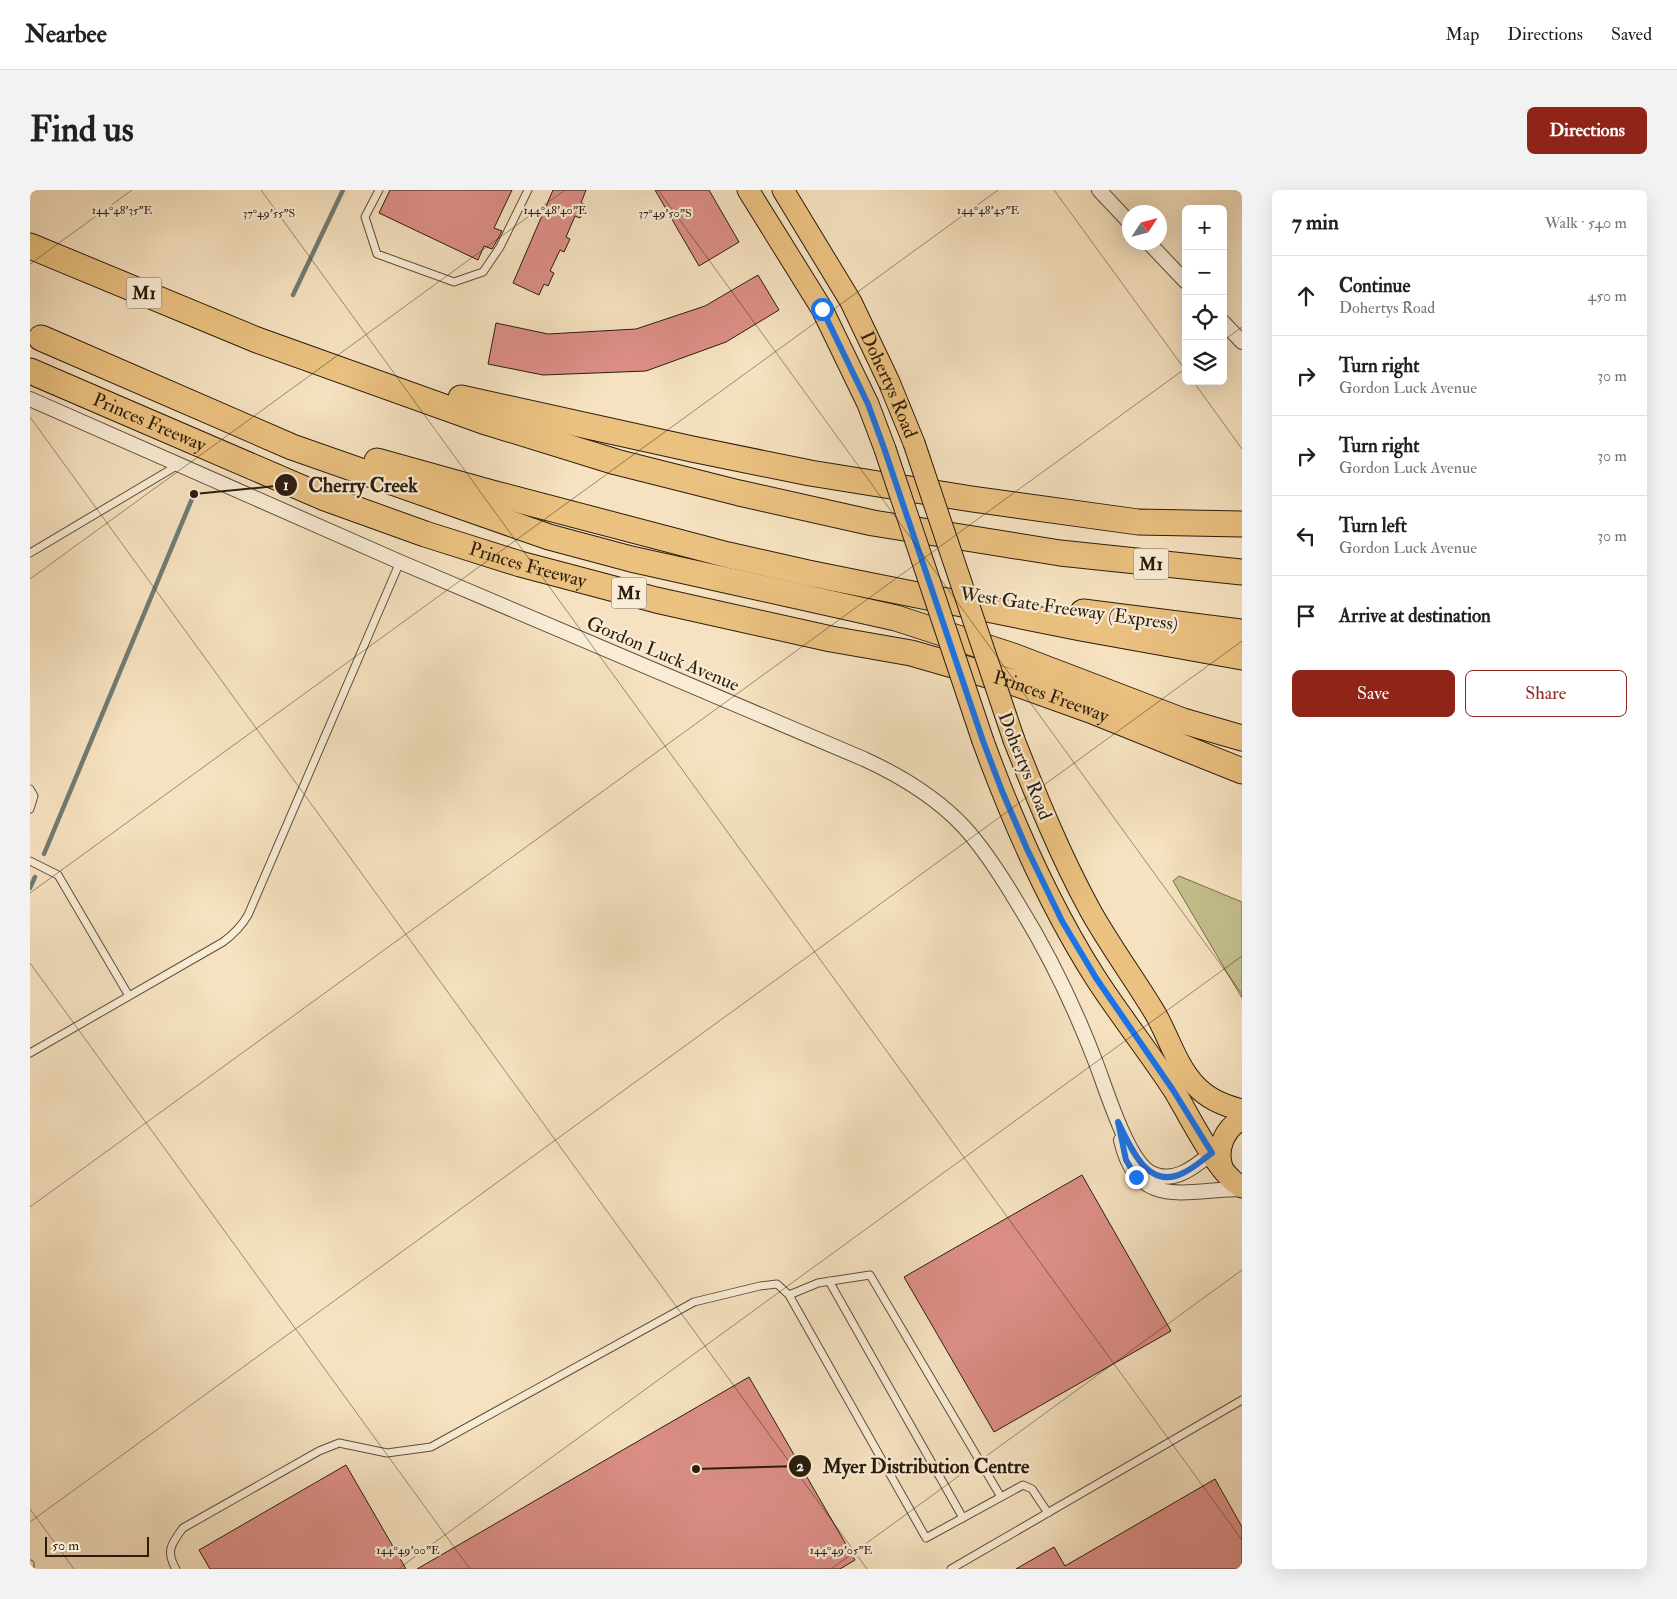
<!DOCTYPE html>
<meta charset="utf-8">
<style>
body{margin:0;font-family:"IM FELL Double Pica",serif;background:#f2f2f2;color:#202124}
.controls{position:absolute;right:15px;top:15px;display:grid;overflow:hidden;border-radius:8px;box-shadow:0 5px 20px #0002}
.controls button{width:45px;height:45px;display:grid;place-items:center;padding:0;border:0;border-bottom:1px solid #e0e0e0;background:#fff;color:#202124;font:25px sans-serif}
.compass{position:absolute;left:1092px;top:15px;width:45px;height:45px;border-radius:50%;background:#fff;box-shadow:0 5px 20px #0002;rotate:54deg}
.scale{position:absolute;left:15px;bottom:12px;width:104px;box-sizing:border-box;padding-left:5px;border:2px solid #2b1c0c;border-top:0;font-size:14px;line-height:18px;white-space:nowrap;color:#2b1c0c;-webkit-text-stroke:4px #f9ecd6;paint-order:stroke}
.stop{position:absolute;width:15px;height:15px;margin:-11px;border:4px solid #1a73e8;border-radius:50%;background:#fff}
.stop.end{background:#1a73e8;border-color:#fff;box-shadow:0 1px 5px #0008}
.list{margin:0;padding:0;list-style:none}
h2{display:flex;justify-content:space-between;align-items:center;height:65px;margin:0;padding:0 20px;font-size:21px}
h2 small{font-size:16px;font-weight:400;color:#757577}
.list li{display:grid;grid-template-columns:32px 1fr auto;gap:15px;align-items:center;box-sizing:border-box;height:80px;padding:0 20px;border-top:1px solid #e0e0e0}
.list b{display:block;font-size:19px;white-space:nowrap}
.list p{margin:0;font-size:16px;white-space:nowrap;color:#757577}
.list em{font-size:16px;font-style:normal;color:#757577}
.actions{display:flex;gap:10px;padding:15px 20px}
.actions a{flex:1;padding:11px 0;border:1px solid #8f2418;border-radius:8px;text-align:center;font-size:18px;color:#8f2418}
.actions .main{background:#8f2418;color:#fff}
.icon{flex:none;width:28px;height:28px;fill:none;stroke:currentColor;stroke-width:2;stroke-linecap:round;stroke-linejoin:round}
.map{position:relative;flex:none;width:1212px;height:1379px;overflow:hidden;border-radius:8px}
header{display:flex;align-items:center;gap:30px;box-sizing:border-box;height:70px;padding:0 25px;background:#fff;border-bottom:1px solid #e0e0e0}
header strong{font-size:24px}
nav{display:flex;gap:28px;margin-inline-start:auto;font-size:18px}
.intro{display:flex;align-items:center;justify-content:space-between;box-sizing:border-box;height:120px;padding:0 30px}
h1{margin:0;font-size:35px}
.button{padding:12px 22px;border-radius:8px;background:#8f2418;color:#fff;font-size:18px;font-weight:700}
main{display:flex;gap:30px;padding:0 30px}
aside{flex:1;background:#fff;border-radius:8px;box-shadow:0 5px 20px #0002}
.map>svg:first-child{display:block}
.green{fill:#c4c08d;stroke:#786e4c}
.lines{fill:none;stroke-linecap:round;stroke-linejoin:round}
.stream{stroke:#707c74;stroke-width:4.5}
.building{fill:#dc8e87;stroke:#2b1c0c}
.service-casing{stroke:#5e4e39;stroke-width:9}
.minor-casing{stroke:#5e4e39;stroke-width:16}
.primary-casing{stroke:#2b1c0c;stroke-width:23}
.motorway-casing{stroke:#2b1c0c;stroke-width:27}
.service{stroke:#f9ecd6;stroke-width:7}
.minor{stroke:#f9ecd6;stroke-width:14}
.primary{stroke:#ebc180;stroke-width:21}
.motorway{stroke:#ebc180;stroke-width:25}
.primary-bridge-casing{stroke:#2b1c0c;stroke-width:23;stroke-linecap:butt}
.primary-bridge{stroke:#ebc180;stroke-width:21}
.route{stroke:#1a73e8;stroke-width:6}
.ticks{fill:none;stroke:#2b1c0c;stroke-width:1;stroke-opacity:0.45}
.labels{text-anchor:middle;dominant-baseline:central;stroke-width:4.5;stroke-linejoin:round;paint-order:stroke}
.shield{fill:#f9ecd6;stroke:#695a49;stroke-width:1}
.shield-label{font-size:18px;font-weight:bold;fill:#2b1c0c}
.street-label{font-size:19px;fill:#2b1c0c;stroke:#f9ecd6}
.ticks-label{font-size:12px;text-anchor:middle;fill:#2b1c0c;stroke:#f9ecd6;stroke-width:4.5;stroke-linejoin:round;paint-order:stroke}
.leader{fill:none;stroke:#2b1c0c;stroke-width:2}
.callout-dot{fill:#2b1c0c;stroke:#f9ecd6;stroke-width:2}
.mark-label{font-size:15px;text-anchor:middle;font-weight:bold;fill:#fff}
.callout-label{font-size:20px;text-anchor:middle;font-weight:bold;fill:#2b1c0c;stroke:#f9ecd6;stroke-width:4.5;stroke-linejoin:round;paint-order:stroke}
</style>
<header>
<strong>Nearbee</strong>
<nav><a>Map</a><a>Directions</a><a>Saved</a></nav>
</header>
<div class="intro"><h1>Find us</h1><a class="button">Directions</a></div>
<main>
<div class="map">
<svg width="1212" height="1379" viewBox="0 0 1212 1379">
<rect width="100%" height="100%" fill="#f6e2c0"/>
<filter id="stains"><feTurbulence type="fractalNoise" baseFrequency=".004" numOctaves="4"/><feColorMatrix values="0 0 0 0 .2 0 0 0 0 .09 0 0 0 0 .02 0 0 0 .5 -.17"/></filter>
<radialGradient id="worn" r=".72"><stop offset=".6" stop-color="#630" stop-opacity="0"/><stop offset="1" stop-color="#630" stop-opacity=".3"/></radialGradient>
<!-- green -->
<path class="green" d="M1149 686 1212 712V808L1143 691Z"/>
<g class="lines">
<!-- stream -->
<path class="stream" d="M263 105 313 0
M14 664 164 304
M0 698 5 687"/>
</g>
<!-- building -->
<path class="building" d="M360 0H482L464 38 472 41 465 54 462 59 454 56 448 70 349 23Z
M523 0H556L551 13 556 15 550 28 545 26 536 47 540 49 534 62 530 60 520 81 524 83 518 96 514 94 509 105 483 93Z
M625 0H679L709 52 669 76Z
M728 85 749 120 696 152 616 181 513 185 458 174 466 133 518 144 606 139 675 116Z
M1052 985 1141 1141 964 1242 874 1087Z
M719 1187 825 1370 810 1379H387Z
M316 1275 376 1379H180L169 1360Z
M1185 1289 1212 1337V1379H986L1024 1357 1035 1376Z"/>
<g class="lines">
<!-- service casing -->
<g class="service-casing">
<path id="service" d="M349 0 335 27 347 64 424 92 453 82 470 57 498 0
M0 363 148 275
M0 599 4 606 0 619
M0 671 28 685 99 806
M0 863 193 752C204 744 211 737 218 725L370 372
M799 1091 933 1328
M971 1307 840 1085 788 1093 759 1105 896 1348 993 1295 1002 1299 1018 1323
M0 1374V1378
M146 1379C135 1361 142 1353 153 1338L289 1261 309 1253 357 1263 401 1257 664 1112 730 1096 747 1094 759 1105
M921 1379 1212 1210"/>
</g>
<!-- minor casing -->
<g class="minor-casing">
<path id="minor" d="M1069 0 1100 33
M1118 52 1156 92
M1193 132 1212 152
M0 209 370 372 834 569C871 586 906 607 934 637 955 660 972 687 988 714 1019 764 1045 818 1066 873 1076 899 1096 965 1118 981 1144 998 1169 973 1188 958
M1091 950C1107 1022 1158 999 1212 999"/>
</g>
<!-- primary casing -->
<g class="primary-casing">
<g id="primary">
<path d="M718 0 792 119 838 214 855 259"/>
<path id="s1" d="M753 0 821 112 859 192 884 253"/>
<path d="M984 550C1007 608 1030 665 1060 720 1080 756 1104 788 1125 823 1139 847 1146 875 1166 896 1178 909 1195 916 1212 920"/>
<path d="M953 551C983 633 1018 713 1065 787 1090 826 1120 863 1145 902 1160 927 1188 985 1212 997"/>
<path d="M1193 980C1185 960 1194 939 1212 929"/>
</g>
</g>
<!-- motorway casing -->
<g class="motorway-casing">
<g id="motorway">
<path d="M0 56 227 150 453 231 586 272 709 303 843 333 1030 363 1212 382"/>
<path d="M11 148 262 257 519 347 601 369 866 428 983 466 1153 531 1212 548"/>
<path id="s2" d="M0 181 295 308 395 344 490 374 626 410 801 449 881 463 982 492 1060 520 1212 581"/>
<path d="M431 208 662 259 780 283 942 309 1108 332 1212 334"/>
<path d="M347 271 462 303 698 365 778 383 1051 438 1212 467"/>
<path d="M1053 422 1212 442"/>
</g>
</g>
<!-- service -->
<use href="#service" class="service"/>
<!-- minor -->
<use href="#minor" class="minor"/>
<!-- primary -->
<use href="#primary" class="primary"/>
<!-- motorway -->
<use href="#motorway" class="motorway"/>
<!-- primary-bridge casing -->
<g class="primary-bridge-casing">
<path id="primary-bridge" d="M884 253 984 550
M855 259 953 551"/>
</g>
<!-- primary-bridge -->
<use href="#primary-bridge" class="primary-bridge"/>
</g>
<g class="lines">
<!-- route -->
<path class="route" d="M792 119 838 214 854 258 953 551 972 601 997 659 1032 731 1066 788 1143 900 1182 963C1172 970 1164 978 1153 983 1117 1001 1101 957 1088 932L1096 970 1106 987"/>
</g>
<!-- ticks -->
<path class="ticks" d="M231 0 1212 1350M628 0 1212 804M1024 0 1156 181M0 74 102 0M1193 151 1212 137M1163 191 1212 259M0 227 837 1379M0 389 535 0M0 703 968 0M0 773 440 1379M0 1017 1156 178M0 1319 44 1379M0 1332 1212 451M368 1379 1212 766M801 1379 1212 1080"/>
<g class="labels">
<!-- shield labels -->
<g class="shield">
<rect x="96.5" y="87.5" width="35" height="31" rx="4"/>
<rect x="1103.5" y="358.5" width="35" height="31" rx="4"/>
<rect x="581.5" y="387.5" width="35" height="31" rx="4"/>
</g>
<g class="shield-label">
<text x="114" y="103">M1</text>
<text x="1121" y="374">M1</text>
<text x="599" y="403">M1</text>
</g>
<!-- street labels -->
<g class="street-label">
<text stroke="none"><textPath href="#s1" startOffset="222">Dohertys Road</textPath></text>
<text stroke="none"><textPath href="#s2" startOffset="130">Princes Freeway</textPath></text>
<text stroke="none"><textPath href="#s2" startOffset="535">Princes Freeway</textPath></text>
<text transform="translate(1039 419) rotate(8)">West Gate Freeway (Express)</text>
<text transform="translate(633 464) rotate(23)">Gordon Luck Avenue</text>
<text stroke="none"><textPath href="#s2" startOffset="1075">Princes Freeway</textPath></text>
<text transform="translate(995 576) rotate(68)">Dohertys Road</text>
</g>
</g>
<g class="ticks-label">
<text x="525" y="24">144°48'40"E</text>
<text x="92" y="24">144°48'35"E</text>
<text x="958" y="24">144°48'45"E</text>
<text x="239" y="27">37°49'55"S</text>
<text x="635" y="27">37°49'50"S</text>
<text x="378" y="1364">144°49'00"E</text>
<text x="811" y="1364">144°49'05"E</text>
</g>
<!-- callouts -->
<path class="leader" d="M164 304L256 295M666 1279L770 1276"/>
<g class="callout-dot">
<circle cx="164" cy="304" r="5"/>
<circle cx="666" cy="1279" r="5"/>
<circle cx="256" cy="295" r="12"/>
<circle cx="770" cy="1276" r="12"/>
</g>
<g class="mark-label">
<text x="256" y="300">1</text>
<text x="770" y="1281">2</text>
</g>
<g class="callout-label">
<text x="333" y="302">Cherry Creek</text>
<text x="896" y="1283">Myer Distribution Centre</text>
</g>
<rect width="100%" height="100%" filter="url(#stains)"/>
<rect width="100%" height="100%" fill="url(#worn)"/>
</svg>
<div class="controls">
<button>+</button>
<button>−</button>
<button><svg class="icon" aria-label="locate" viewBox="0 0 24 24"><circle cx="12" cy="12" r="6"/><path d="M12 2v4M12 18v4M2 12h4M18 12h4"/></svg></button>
<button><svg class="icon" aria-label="layers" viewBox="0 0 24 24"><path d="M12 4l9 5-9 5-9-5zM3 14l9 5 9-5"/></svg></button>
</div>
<svg class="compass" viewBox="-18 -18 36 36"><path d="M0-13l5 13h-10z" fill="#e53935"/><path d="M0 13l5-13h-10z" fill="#757577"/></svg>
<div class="scale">50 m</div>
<div class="stop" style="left:792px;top:119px"></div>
<div class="stop end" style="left:1106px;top:987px"></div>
</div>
<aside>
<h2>7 min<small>Walk · 540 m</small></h2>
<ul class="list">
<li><svg class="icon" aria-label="ahead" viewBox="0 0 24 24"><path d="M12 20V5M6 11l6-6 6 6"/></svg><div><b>Continue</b><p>Dohertys Road</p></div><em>450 m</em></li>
<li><svg class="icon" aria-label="right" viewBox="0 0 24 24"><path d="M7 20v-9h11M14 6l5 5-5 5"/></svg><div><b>Turn right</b><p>Gordon Luck Avenue</p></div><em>30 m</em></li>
<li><svg class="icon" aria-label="right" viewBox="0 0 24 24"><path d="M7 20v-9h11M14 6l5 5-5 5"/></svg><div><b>Turn right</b><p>Gordon Luck Avenue</p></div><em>30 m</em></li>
<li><svg class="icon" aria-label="left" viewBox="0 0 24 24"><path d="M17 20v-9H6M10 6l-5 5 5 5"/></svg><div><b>Turn left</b><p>Gordon Luck Avenue</p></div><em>30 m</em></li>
<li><svg class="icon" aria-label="arrive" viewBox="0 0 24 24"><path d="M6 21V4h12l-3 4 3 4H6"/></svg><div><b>Arrive at destination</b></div></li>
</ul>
<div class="actions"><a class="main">Save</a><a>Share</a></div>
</aside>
</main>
